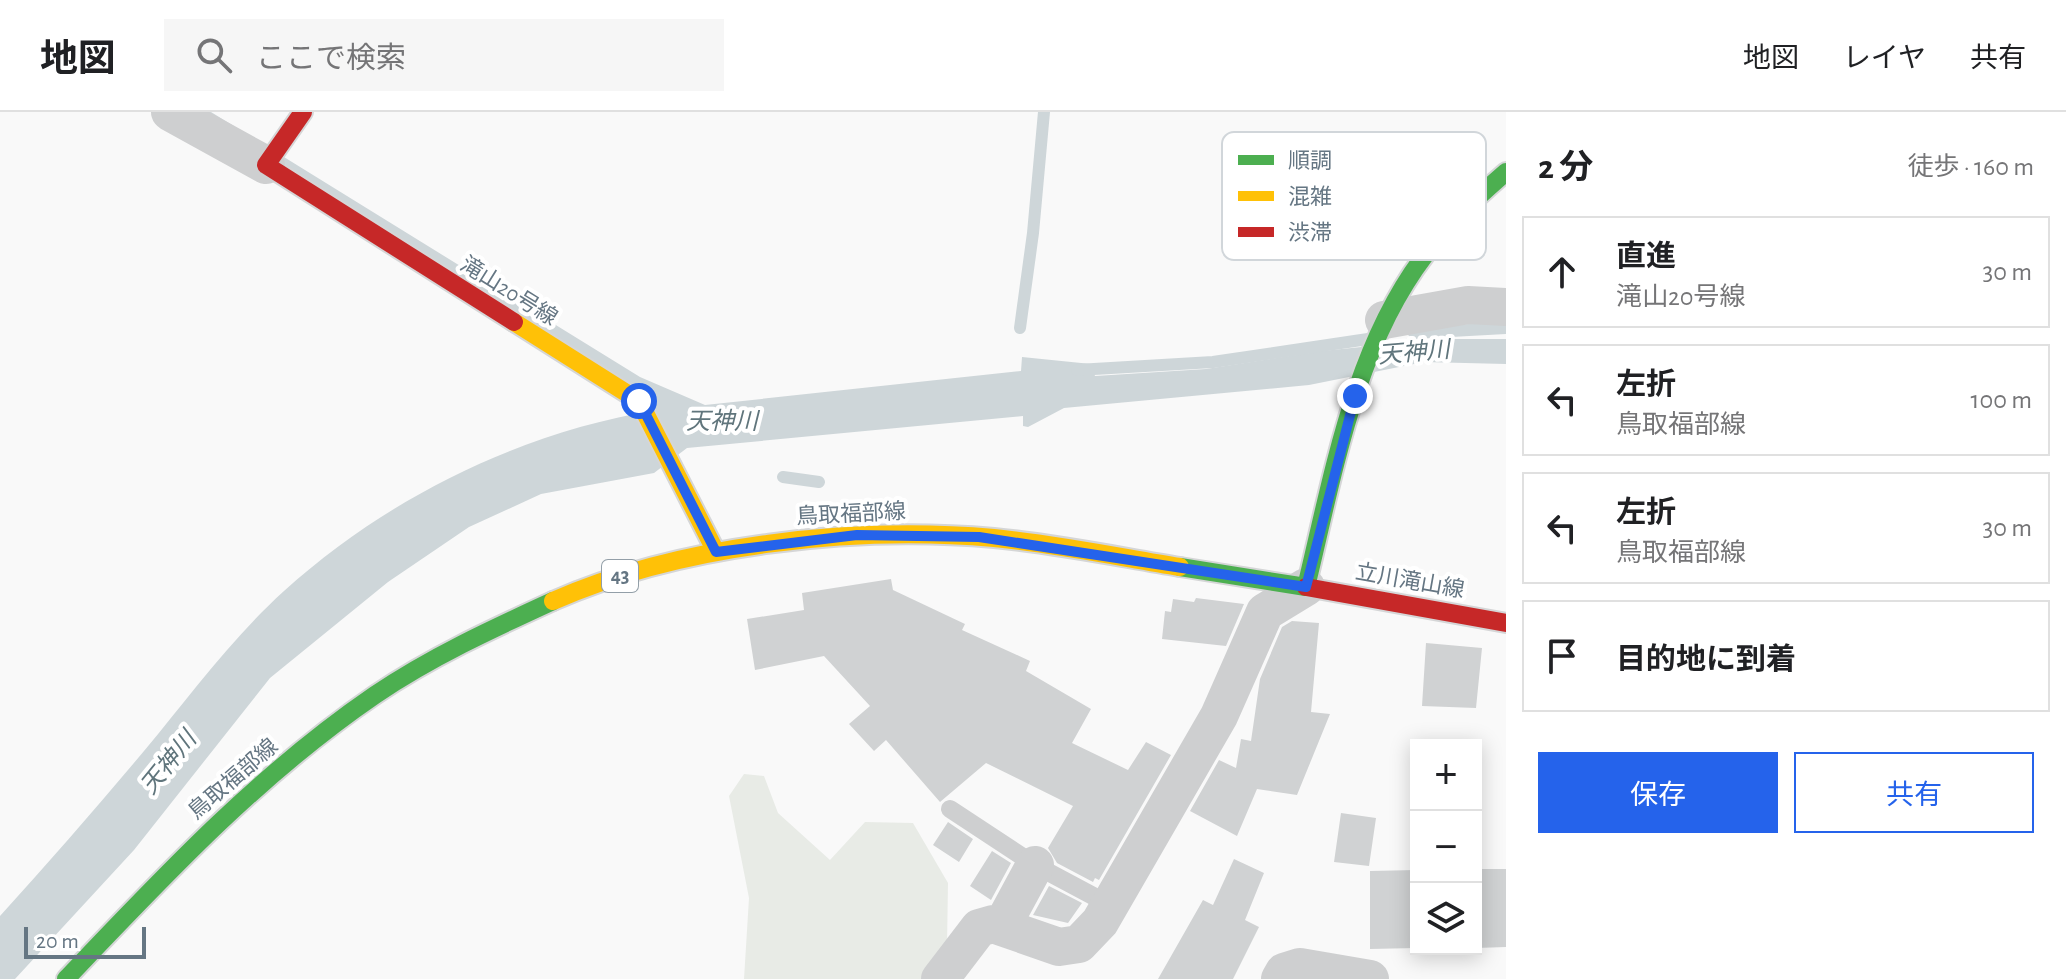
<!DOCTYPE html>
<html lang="ja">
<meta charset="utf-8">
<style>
body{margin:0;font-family:"Alegreya Sans","Noto Sans JP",sans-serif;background:#f6f6f6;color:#202124}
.controls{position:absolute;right:24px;bottom:24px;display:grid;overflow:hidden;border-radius:0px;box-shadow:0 4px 20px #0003}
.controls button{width:72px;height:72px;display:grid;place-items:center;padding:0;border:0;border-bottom:2px solid #e0e0e0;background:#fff;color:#202124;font:40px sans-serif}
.scale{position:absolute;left:24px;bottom:20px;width:122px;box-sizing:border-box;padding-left:8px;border:4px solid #657683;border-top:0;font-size:22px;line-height:28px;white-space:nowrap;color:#657683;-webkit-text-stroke:6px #fff;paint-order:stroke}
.stop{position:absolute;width:24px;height:24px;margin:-18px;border:6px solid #2563eb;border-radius:50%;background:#fff}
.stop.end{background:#2563eb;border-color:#fff;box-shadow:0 2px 8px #0008}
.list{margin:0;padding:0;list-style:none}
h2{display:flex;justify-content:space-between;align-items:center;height:104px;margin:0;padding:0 32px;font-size:34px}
h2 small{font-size:26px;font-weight:400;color:#757577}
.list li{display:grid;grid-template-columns:52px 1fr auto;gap:24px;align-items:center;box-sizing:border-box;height:112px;margin:0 16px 16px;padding:0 16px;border:2px solid #e0e0e0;border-radius:0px}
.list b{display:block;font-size:30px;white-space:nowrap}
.list p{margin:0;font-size:26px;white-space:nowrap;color:#757577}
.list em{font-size:26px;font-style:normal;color:#757577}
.actions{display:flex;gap:16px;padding:24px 32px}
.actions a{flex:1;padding:18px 0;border:2px solid #2563eb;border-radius:0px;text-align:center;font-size:28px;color:#2563eb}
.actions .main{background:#2563eb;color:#fff}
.icon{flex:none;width:44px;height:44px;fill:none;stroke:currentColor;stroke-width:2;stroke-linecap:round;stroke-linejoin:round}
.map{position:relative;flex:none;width:1506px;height:867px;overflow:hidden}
header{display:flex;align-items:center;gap:48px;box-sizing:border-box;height:112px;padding:0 40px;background:#fff;border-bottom:2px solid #e0e0e0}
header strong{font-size:38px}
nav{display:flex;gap:44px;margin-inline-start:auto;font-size:28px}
.search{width:560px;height:72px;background:#f6f6f6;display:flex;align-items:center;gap:20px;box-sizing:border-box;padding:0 28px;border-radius:0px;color:#757577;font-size:30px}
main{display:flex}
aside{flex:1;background:#fff}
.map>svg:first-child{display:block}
.green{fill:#e8ebe6}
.water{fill:#ced6d9}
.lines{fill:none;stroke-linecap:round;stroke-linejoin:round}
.stream{stroke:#ced6d9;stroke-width:12}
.building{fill:#d0d2d3}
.fast-casing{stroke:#d5d6d7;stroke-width:22}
.slow-casing{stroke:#d5d6d7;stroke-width:22}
.jam-casing{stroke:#d5d6d7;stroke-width:22}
.lane{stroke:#cecfd0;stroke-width:18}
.street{stroke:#cecfd0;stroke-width:38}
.fast{stroke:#4caf50;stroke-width:18}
.slow{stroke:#ffc107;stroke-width:18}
.jam{stroke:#c62828;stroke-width:18}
.route{stroke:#2563eb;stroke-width:10}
.labels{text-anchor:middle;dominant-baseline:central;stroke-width:8;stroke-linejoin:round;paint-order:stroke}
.shield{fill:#fff;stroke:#939fa8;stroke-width:2}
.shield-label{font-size:20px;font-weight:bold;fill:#657683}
.street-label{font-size:22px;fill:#657683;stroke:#fff}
.water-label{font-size:24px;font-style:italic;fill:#60757c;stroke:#fff}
.key{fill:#fff;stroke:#d1d6da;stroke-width:2}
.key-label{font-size:22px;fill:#657683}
</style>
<header>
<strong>地図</strong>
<div class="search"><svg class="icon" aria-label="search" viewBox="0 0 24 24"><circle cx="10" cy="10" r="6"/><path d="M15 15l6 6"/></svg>ここで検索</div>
<nav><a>地図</a><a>レイヤ</a><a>共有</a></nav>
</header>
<main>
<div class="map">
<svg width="1506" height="867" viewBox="0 0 1506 867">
<rect width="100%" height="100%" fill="#f9f9f9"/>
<!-- green -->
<path class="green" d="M744 662 764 664 778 701 830 748 865 710 913 711 948 771 947 834 929 867H744L749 786 729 684Z"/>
<!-- water -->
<path class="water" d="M197 0H211L640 265 705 293 1021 259 1022 245 1091 252 1095 264 1206 257 1322 239 1440 227H1506V252L1424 250 1309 273 1064 296 1028 315 1023 314V304L687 336 654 361 541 382 469 415 388 470 270 566 134 738 15 867H0V804C49 750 97 695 144 639 189 585 231 527 284 479 387 386 519 321 656 298Z"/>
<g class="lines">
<!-- stream -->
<path class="stream" d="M1020 216 1033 121 1044 0
M1414 221 1506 216
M1077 258 1213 250 1368 227
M783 365 819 370"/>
</g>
<!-- building -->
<path class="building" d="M891 467 893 478 965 512 962 518 1030 549 1026 559 1091 597 1072 631 1128 658 1146 630 1171 643 1099 768 1095 766 1093 770 1057 751 1048 736 1073 694 986 651 940 690 886 628 874 639 849 612 870 594 824 544 755 558 747 507 804 498 802 481Z
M1196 486 1244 492 1226 534 1162 527 1165 499 1171 500 1173 487 1194 490Z
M1292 509 1319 511 1311 600 1330 602 1297 683 1257 677 1237 724 1190 699 1219 648 1236 656 1241 627 1251 629 1260 567 1282 515Z
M1426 531 1482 536 1476 596 1422 594Z
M1341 701 1376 706 1369 754 1334 750Z
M948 710 973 727 959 750 933 733Z
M992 739 1011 751 991 788 970 774Z
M1234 747 1264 761 1245 808 1259 815 1233 867H1158L1203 788 1213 793Z
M1476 757H1506V835L1476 836Z
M1416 758V836L1370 837V759Z
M1049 774 1082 791 1068 811 1033 803Z"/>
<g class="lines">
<!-- fast casing -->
<g class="fast-casing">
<path id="fast" d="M1180 455 1306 475C1333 364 1354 236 1425 143 1449 111 1476 86 1506 60
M66 867C163 765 258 663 375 583 431 545 492 517 553 489"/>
</g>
<!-- slow casing -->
<g class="slow-casing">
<path id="slow" d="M514 210 639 289 716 440
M553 489C682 432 854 414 994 426 1057 432 1119 445 1180 455"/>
</g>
<!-- jam casing -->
<g class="jam-casing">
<path id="jam" d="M303 0 266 53 514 210
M1306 475 1506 511"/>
</g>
<!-- lane -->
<path class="lane" d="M950 697 1035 753 1110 793"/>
<!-- street -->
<path class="street" d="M170 0 266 53
M1384 208 1468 193 1506 195
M1002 814 1035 753
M940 867 979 816 993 812 1059 835 1079 832 1100 810 1219 604 1265 500 1306 475
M1280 867 1284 860 1300 855 1370 867"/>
<!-- fast -->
<use href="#fast" class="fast"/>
<!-- slow -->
<use href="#slow" class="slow"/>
<!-- jam -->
<use href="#jam" class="jam"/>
</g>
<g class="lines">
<!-- route -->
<path class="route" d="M639 289 716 440 857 423 979 425 1306 475 1355 284"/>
</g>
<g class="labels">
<!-- shield labels -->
<rect class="shield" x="602" y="448" width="36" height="32" rx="6"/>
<g class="shield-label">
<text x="620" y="464">43</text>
</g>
<!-- street labels -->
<g class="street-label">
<text transform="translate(509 179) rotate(32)">滝山20号線</text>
<text transform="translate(851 402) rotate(-3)">鳥取福部線</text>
<text transform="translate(1410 469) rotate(10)">立川滝山線</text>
<text transform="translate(233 667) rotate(-41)">鳥取福部線</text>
</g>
<!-- water labels -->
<g class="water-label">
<text transform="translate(1414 241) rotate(-5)">天神川</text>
<text x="722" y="310">天神川</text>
<text transform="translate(169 651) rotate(-51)">天神川</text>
</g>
</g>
<!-- legend -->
<rect x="1222" y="20" width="264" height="128" rx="12" class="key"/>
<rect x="1238" y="43" width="36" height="10" fill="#4caf50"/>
<rect x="1238" y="79" width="36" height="10" fill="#ffc107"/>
<rect x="1238" y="115" width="36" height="10" fill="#c62828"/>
<g class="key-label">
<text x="1288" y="56">順調</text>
<text x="1288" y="92">混雑</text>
<text x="1288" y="128">渋滞</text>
</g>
</svg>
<div class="controls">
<button>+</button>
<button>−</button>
<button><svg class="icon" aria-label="layers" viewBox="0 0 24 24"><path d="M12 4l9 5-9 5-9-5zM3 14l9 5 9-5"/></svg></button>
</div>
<div class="scale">20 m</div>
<div class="stop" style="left:639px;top:289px"></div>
<div class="stop end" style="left:1355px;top:284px"></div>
</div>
<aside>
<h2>2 分<small>徒歩 · 160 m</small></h2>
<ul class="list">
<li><svg class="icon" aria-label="ahead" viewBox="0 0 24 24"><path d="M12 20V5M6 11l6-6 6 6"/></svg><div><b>直進</b><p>滝山20号線</p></div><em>30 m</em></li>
<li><svg class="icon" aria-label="left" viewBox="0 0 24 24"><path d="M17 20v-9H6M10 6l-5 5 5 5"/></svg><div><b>左折</b><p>鳥取福部線</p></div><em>100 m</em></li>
<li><svg class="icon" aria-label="left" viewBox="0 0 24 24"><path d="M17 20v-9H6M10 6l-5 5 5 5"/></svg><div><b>左折</b><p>鳥取福部線</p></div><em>30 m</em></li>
<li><svg class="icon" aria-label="arrive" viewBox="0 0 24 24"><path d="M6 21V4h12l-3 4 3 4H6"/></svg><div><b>目的地に到着</b></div></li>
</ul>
<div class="actions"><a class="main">保存</a><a>共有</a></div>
</aside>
</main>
